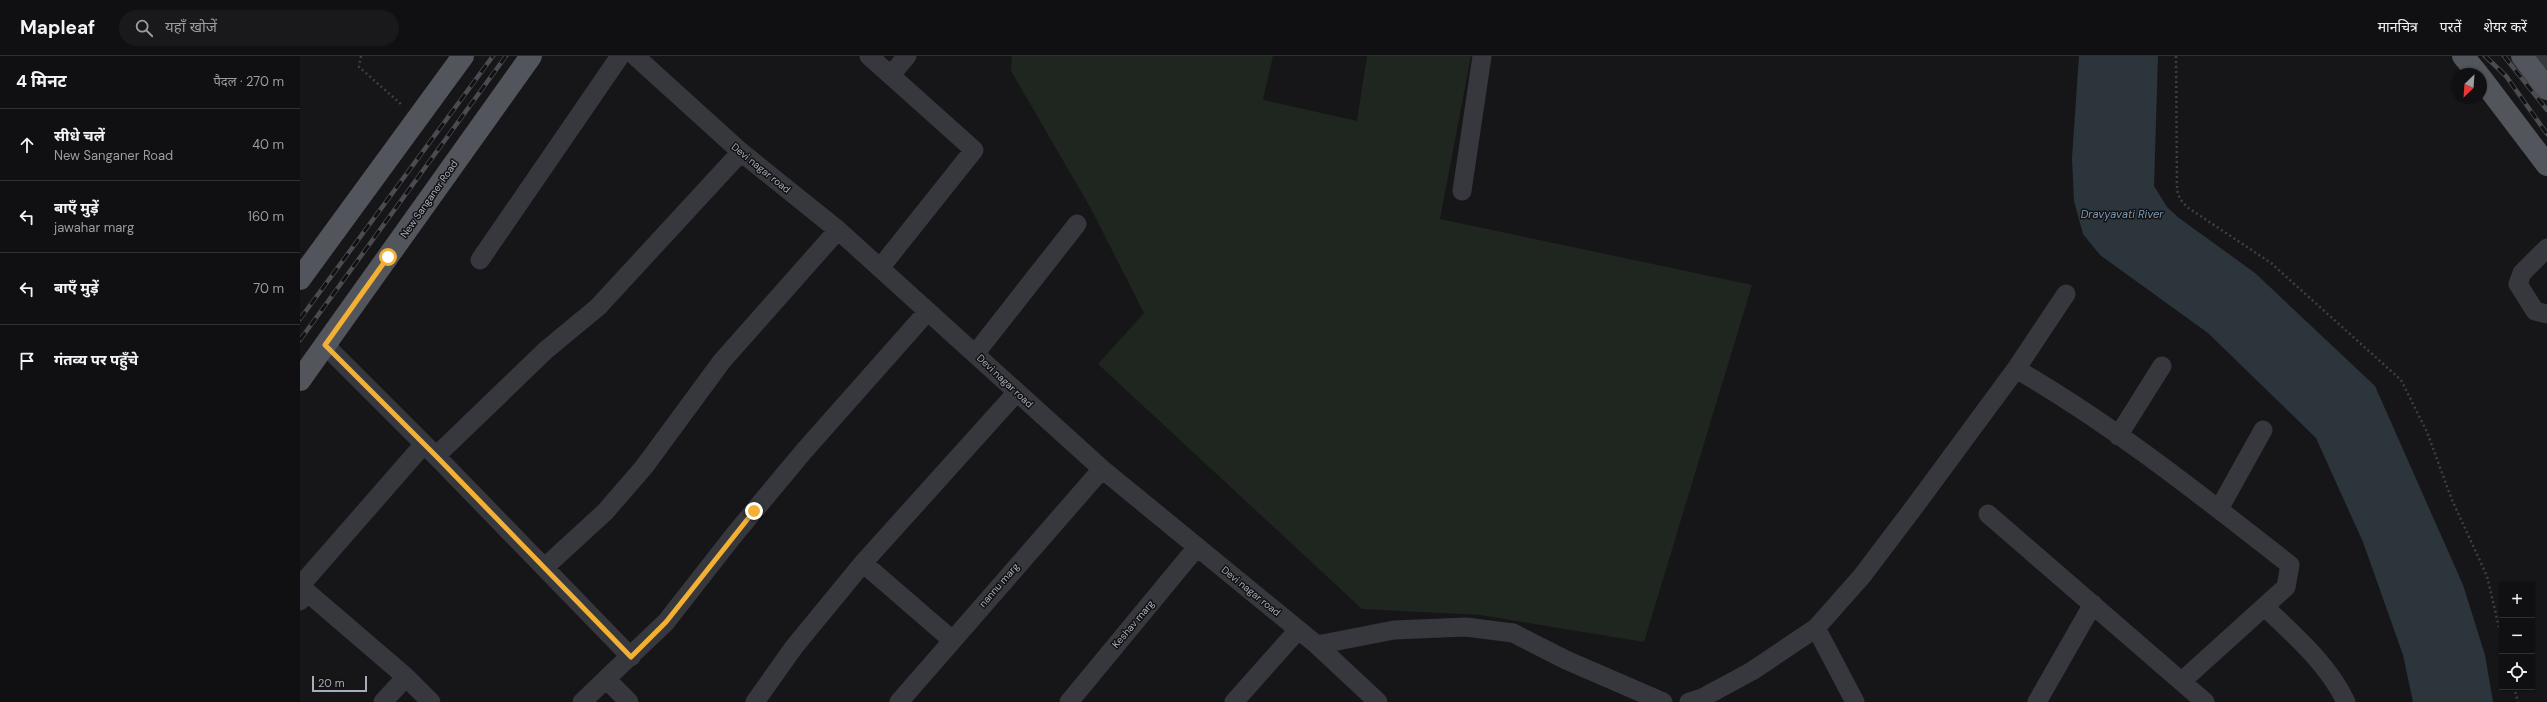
<!DOCTYPE html>
<html lang="hi">
<meta charset="utf-8">
<style>
body{margin:0;font-family:"DM Sans","Noto Sans Devanagari",sans-serif;background:#19191b;color:#f1f3f6}
.controls{position:absolute;right:12px;bottom:12px;display:grid;overflow:hidden;border-radius:0px;box-shadow:0 1px 3px #0004}
.controls button{width:36px;height:36px;display:grid;place-items:center;padding:0;border:0;border-bottom:1px solid #303032;background:#101012;color:#f1f3f6;font:20px sans-serif}
.compass{position:absolute;left:2151px;top:12px;width:36px;height:36px;border-radius:50%;background:#101012;box-shadow:0 1px 3px #0004;rotate:205deg}
.scale{position:absolute;left:12px;bottom:10px;width:55px;box-sizing:border-box;padding-left:4px;border:2px solid #a8adb8;border-top:0;font-size:11px;line-height:14px;white-space:nowrap;color:#a8adb8;-webkit-text-stroke:3px #111113;paint-order:stroke}
.stop{position:absolute;width:12px;height:12px;margin:-9px;border:3px solid #f2b134;border-radius:50%;background:#fff}
.stop.end{background:#f2b134;border-color:#fff;box-shadow:0 1px 4px #0008}
.list{margin:0;padding:0;list-style:none}
h2{display:flex;justify-content:space-between;align-items:center;height:52px;margin:0;padding:0 16px;font-size:17px}
h2 small{font-size:13px;font-weight:400;color:#9c9d9f}
.list li{display:grid;grid-template-columns:26px 1fr auto;gap:12px;align-items:center;box-sizing:border-box;height:72px;padding:0 16px;border-top:1px solid #303032}
.list b{display:block;font-size:15px;white-space:nowrap}
.list p{margin:0;font-size:13px;white-space:nowrap;color:#9c9d9f}
.list em{font-size:13px;font-style:normal;color:#9c9d9f}
.icon{flex:none;width:22px;height:22px;fill:none;stroke:currentColor;stroke-width:2;stroke-linecap:round;stroke-linejoin:round}
.map{position:relative;flex:none;width:2247px;height:646px;overflow:hidden}
header{display:flex;align-items:center;gap:24px;box-sizing:border-box;height:56px;padding:0 20px;background:#101012;border-bottom:1px solid #303032}
header strong{font-size:19px}
nav{display:flex;gap:22px;margin-inline-start:auto;font-size:14px}
.search{width:280px;height:36px;background:#19191b;display:flex;align-items:center;gap:10px;box-sizing:border-box;padding:0 14px;border-radius:22px;color:#9c9d9f;font-size:15px}
main{display:flex}
aside{flex:1;background:#101012}
.map>svg:first-child{display:block}
.green{fill:#1e261f}
.water{fill:#2c353c}
.lines{fill:none;stroke-linecap:round;stroke-linejoin:round}
.path{stroke:#3d3f44;stroke-width:2.5;stroke-dasharray:2 3;stroke-linecap:butt}
.minor{stroke:#37383d;stroke-width:19}
.major{stroke:#53555c;stroke-width:22}
.rail-casing{stroke:#4a4c52;stroke-width:4.5}
.rail{stroke:#111113;stroke-width:3;stroke-dasharray:9;stroke-linecap:butt}
.route{stroke:#f2b134;stroke-width:5}
.labels{text-anchor:middle;dominant-baseline:central;stroke-width:3;stroke-linejoin:round;paint-order:stroke}
.street-label{font-size:10px;fill:#a8adb8;stroke:#111113}
.water-label{font-size:11px;font-style:italic;fill:#7f9bb3;stroke:#111113}
</style>
<header>
<strong>Mapleaf</strong>
<div class="search"><svg class="icon" aria-label="search" viewBox="0 0 24 24"><circle cx="10" cy="10" r="6"/><path d="M15 15l6 6"/></svg>यहाँ खोजें</div>
<nav><a>मानचित्र</a><a>परतें</a><a>शेयर करें</a></nav>
</header>
<main>
<aside>
<h2>4 मिनट<small>पैदल · 270 m</small></h2>
<ul class="list">
<li><svg class="icon" aria-label="ahead" viewBox="0 0 24 24"><path d="M12 20V5M6 11l6-6 6 6"/></svg><div><b>सीधे चलें</b><p>New Sanganer Road</p></div><em>40 m</em></li>
<li><svg class="icon" aria-label="left" viewBox="0 0 24 24"><path d="M17 20v-9H6M10 6l-5 5 5 5"/></svg><div><b>बाएँ मुड़ें</b><p>jawahar marg</p></div><em>160 m</em></li>
<li><svg class="icon" aria-label="left" viewBox="0 0 24 24"><path d="M17 20v-9H6M10 6l-5 5 5 5"/></svg><div><b>बाएँ मुड़ें</b></div><em>70 m</em></li>
<li><svg class="icon" aria-label="arrive" viewBox="0 0 24 24"><path d="M6 21V4h12l-3 4 3 4H6"/></svg><div><b>गंतव्य पर पहुँचे</b></div></li>
</ul>
</aside>
<div class="map">
<svg width="2247" height="646" viewBox="0 0 2247 646">
<rect width="100%" height="100%" fill="#161618"/>
<!-- green -->
<path class="green" d="M712 0H973L963 44 1057 65 1067 0H1171L1140 163 1452 229 1344 586 1180 559 1062 553 798 308 844 257 790 151 711 15Z"/>
<!-- water -->
<path class="water" d="M1779 0H1858L1854 130 1867 151 1879 162 1955 217 2075 330 2163 529 2185 599 2193 646H2113L2103 599 2063 486 2016 382 1908 277 1800 199 1783 178 1774 145 1772 102Z"/>
<g class="lines">
<!-- path -->
<path class="path" d="M61 0 59 11 102 49
M1876 0 1877 134 1880 143 1887 151 1971 207 2101 324 2127 376 2152 444 2187 520 2202 584
M2214 631 2218 646"/>
<!-- minor -->
<path class="minor" d="M335 0 441 96 538 174 802 413 1017 589 1078 646
M569 0 674 94 580 212
M2242 0 2247 5
M591 19 607 0
M1162 135 1182 0
M2247 192 2222 217 2218 228 2235 255 2247 258
M180 204 320 0
M25 289 136 400 331 601
M675 298 777 168
M1716 313C1813 369 1902 440 1990 509L1986 531 1882 625
M1818 380 1862 310
M136 400 246 294 298 251 441 96
M1919 453 1963 374
M1688 458 1905 646
M563 507 652 584
M245 511 305 456 344 411 422 305 538 174
M0 530 124 388
M0 545 7 536 106 621
M1965 551C1995 580 2028 608 2046 646
M1516 572 1555 646
M1017 589 1094 574 1166 571 1213 577 1266 604 1363 646
M83 646 106 621 131 646
M282 646 306 623
M329 646 306 623 366 566 434 479 504 395 628 255
M455 646 494 591 563 507 717 336
M599 646 802 413
M769 646 897 491
M934 646 998 574
M1389 646 1402 642 1452 615 1516 572 1562 520 1615 450 1716 313 1766 238
M1737 646 1793 548"/>
<!-- major -->
<path class="major" d="M2163 0 2178 18
M2222 0 2247 33
M2181 22 2247 109
M0 223 163 0
M0 324 231 0"/>
<!-- rail casing -->
<g class="rail-casing">
<path id="rail" d="M2185 0 2206 20 2247 78
M2204 0 2247 54
M0 263 193 0
M0 284 206 0"/>
</g>
<!-- rail -->
<use href="#rail" class="rail"/>
</g>
<g class="lines">
<!-- route -->
<path class="route" d="M88 201 25 289 136 400 331 601 366 566 454 455"/>
</g>
<g class="labels">
<!-- street labels -->
<g class="street-label">
<text transform="translate(461 112) rotate(39)">Devi nagar road</text>
<text transform="translate(129 143) rotate(-55)">New Sanganer Road</text>
<text transform="translate(705 325) rotate(43)">Devi nagar road</text>
<text transform="translate(699 529) rotate(-49)">nannu marg</text>
<text transform="translate(951 535) rotate(39)">Devi nagar road</text>
<text transform="translate(833 568) rotate(-50)">Keshav marg</text>
</g>
<!-- water labels -->
<g class="water-label">
<text x="1822" y="158">Dravyavati River</text>
</g>
</g>
</svg>
<div class="controls">
<button>+</button>
<button>−</button>
<button><svg class="icon" aria-label="locate" viewBox="0 0 24 24"><circle cx="12" cy="12" r="6"/><path d="M12 2v4M12 18v4M2 12h4M18 12h4"/></svg></button>
</div>
<svg class="compass" viewBox="-18 -18 36 36"><path d="M0-13l5 13h-10z" fill="#e53935"/><path d="M0 13l5-13h-10z" fill="#9c9d9f"/></svg>
<div class="scale">20 m</div>
<div class="stop" style="left:88px;top:201px"></div>
<div class="stop end" style="left:454px;top:455px"></div>
</div>
</main>
